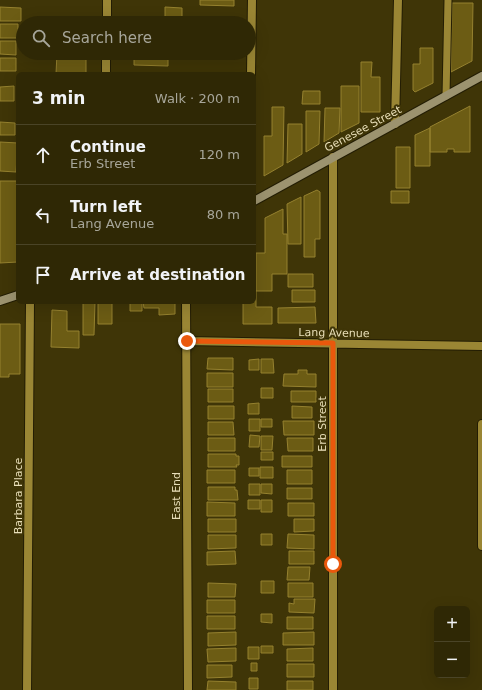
<!DOCTYPE html>
<meta charset="utf-8">
<style>
body{margin:0;font-family:"DejaVu Sans",sans-serif;background:#37300f;color:#f1f3f6}
.controls{position:absolute;right:12px;bottom:12px;display:grid;overflow:hidden;border-radius:6px;box-shadow:0 4px 16px #0002}
.controls button{width:36px;height:36px;display:grid;place-items:center;padding:0;border:0;border-bottom:1px solid #4a4427;background:#2f2805;color:#f1f3f6;font:20px sans-serif}
.stop{position:absolute;width:12px;height:12px;margin:-9px;border:3px solid #ea580c;border-radius:50%;background:#fff}
.stop.end{background:#ea580c;border-color:#fff;box-shadow:0 1px 4px #0008}
.list{margin:0;padding:0;list-style:none}
h2{display:flex;justify-content:space-between;align-items:center;height:52px;margin:0;padding:0 16px;font-size:17px}
h2 small{font-size:13px;font-weight:400;color:#a7a69a}
.list li{display:grid;grid-template-columns:26px 1fr auto;gap:12px;align-items:center;box-sizing:border-box;height:60px;padding:0 16px;border-top:1px solid #4a4427}
.list b{display:block;font-size:15px;white-space:nowrap}
.list p{margin:0;font-size:13px;white-space:nowrap;color:#a7a69a}
.list em{font-size:13px;font-style:normal;color:#a7a69a}
.icon{flex:none;width:22px;height:22px;fill:none;stroke:currentColor;stroke-width:2;stroke-linecap:round;stroke-linejoin:round}
.map{position:relative;flex:none;width:482px;height:690px;overflow:hidden}
.search{position:absolute;background:#2f2805;box-shadow:0 4px 16px #0002;left:16px;top:16px;width:240px;height:44px;display:flex;align-items:center;gap:10px;box-sizing:border-box;padding:0 14px;border-radius:22px;color:#a7a69a;font-size:15px}
.panel{position:absolute;background:#2f2805;box-shadow:0 4px 16px #0002;left:16px;top:72px;width:240px;height:232px;border-radius:6px}
.map>svg:first-child{display:block}
.building{fill:#6c5c14;stroke:#95812f}
.lines{fill:none;stroke-linecap:round;stroke-linejoin:round}
.lane-casing{stroke:#231d04;stroke-width:9}
.street-casing{stroke:#231d04;stroke-width:10}
.secondary-casing{stroke:#231d04;stroke-width:10}
.lane{stroke:#9a8634;stroke-width:7}
.street{stroke:#9a8634;stroke-width:8}
.secondary{stroke:#9c936f;stroke-width:8}
.route{stroke:#ea580c;stroke-width:5}
.labels{text-anchor:middle;dominant-baseline:central;stroke-width:4;stroke-linejoin:round;paint-order:stroke}
.street-label{font-size:11px;fill:#e9dfb9;stroke:#3f3507}
</style>
<div class="map">
<svg width="482" height="690" viewBox="0 0 482 690">
<rect width="100%" height="100%" fill="#3f3507"/>
<!-- building -->
<path class="building" d="M200 0H234V6L200 5Z
M452 3H473L472 61 451 72Z
M0 7 21 8V21H0Z
M165 7 182 8V23H165Z
M0 24H18V38H0Z
M0 41H16V55L0 54Z
M420 48H433V83L415 92 413 90V64H420Z
M57 53 86 54V74H56Z
M199 53H231V56L199 55Z
M134 56H168V66L134 65Z
M0 58H16V71H0Z
M361 62H372L371 77H380V112H361Z
M14 86V101H0V87Z
M341 86H359V123L341 132Z
M303 91H320V104H302Z
M470 106V152H454V149H447V152H430V127Z
M272 107H284L283 165 264 176V136H272Z
M325 108H340L339 133 324 142Z
M306 111H320L319 144 306 152Z
M0 122 15 123V135H0Z
M288 124H302V154L287 163Z
M430 128V166H415V135Z
M0 142 18 143 16 172 0 171Z
M396 147H410V188H396Z
M0 181H18V262L0 263Z
M317 190 320 192V239H315V257H304V196Z
M391 191H409V203H391Z
M301 197V244H288L287 204Z
M283 209V234H287V274H272V291H256V253H265V218Z
M288 274H313V287H288Z
M254 290H256V307H272V324H243V302H254Z
M292 290H315V302H292Z
M83 302H95L94 335H83Z
M98 302H112V324H98Z
M130 302H142V311H130Z
M143 302H175V314L159 315V308H144Z
M315 307 316 323H278V308Z
M52 310 67 311V331H79V348L51 347Z
M0 324H20V374H9V377H0Z
M208 358H233V370L207 369Z
M259 359V370H249V360Z
M261 359H273L274 373H261Z
M298 370H307V374H316V387L283 386 284 374H298Z
M207 373H233V387H207Z
M261 388H273V398H261Z
M208 389H233V402H208Z
M291 391H316V402H291Z
M259 403V414H248V404Z
M208 406H234V419H208Z
M292 406 312 407V418H292Z
M249 419H260V431H249Z
M261 419H272V427H261Z
M283 421H314V435H284Z
M208 422H233L234 435H208Z
M250 435 260 436 259 447H249Z
M261 436H273L272 450H261Z
M208 438H235V451H208Z
M287 438H313V451H288Z
M261 452H273V460H261Z
M208 454H236V456H239V465H236L237 467H208Z
M282 456H312V467H282Z
M260 467H273V478H260Z
M249 468H259V476H249Z
M207 470H235V483H207Z
M287 470H312V484H287Z
M249 484H260V495H249Z
M261 484H272V494L261 493Z
M208 487H235V490H237L238 500H208Z
M287 488H312V499H287Z
M248 500H260V509H248Z
M261 500H272V512H261Z
M207 502 235 503V516H207Z
M288 503H314V516H288Z
M208 519H236V532H208Z
M294 519H314V531L294 532Z
M261 534H272V545H261Z
M288 534 314 535V549L287 548Z
M208 535H236V548L208 549Z
M235 551 236 564 207 565V552Z
M289 551H314V564H289Z
M288 567H310L309 580H287Z
M261 581H274V593H261Z
M208 583 236 584 235 597H208Z
M288 583H313V597H288Z
M294 599H315L314 613 289 612V603L294 604Z
M207 600H235V613H207Z
M261 614H272V623L261 622Z
M207 616H235V629H207Z
M287 617H313V629H287Z
M236 632V645L208 646V633Z
M314 632V645H283V633Z
M261 646H273V653H261Z
M248 647H259V659H248Z
M236 648V661L208 662 207 649Z
M313 648V661H287V649Z
M251 663H257V671H251Z
M287 664H314V677H287Z
M207 665H232V677L207 678Z
M249 678H258V689H249Z
M208 681 236 682V690H207Z
M287 681H313V690H287Z"/>
<g class="lines">
<!-- lane casing -->
<g class="lane-casing">
<path id="lane" d="M446 96 448 0"/>
</g>
<!-- street casing -->
<g class="street-casing">
<path id="street" d="M107 23V0
M106 74V53
M251 74 252 0
M395 124 398 0
M333 157V690
M186 302 188 690
M187 341 482 346
M482 424V546
M27 690 30 302"/>
</g>
<!-- secondary casing -->
<g class="secondary-casing">
<path id="secondary" d="M254 201 482 76
M0 301 18 295"/>
</g>
<!-- lane -->
<use href="#lane" class="lane"/>
<!-- street -->
<use href="#street" class="street"/>
<!-- secondary -->
<use href="#secondary" class="secondary"/>
</g>
<g class="lines">
<!-- route -->
<path class="route" d="M187 341 333 343V564"/>
</g>
<g class="labels">
<!-- street labels -->
<g class="street-label">
<text transform="translate(363 129) rotate(-28)">Genesee Street</text>
<text transform="translate(334 333) rotate(1)">Lang Avenue</text>
<text transform="translate(322 424) rotate(-90)">Erb Street</text>
<text transform="translate(18 496) rotate(-90)">Barbara Place</text>
<text transform="translate(176 496) rotate(-90)">East End</text>
</g>
</g>
</svg>
<div class="controls">
<button>+</button>
<button>−</button>
</div>
<div class="stop" style="left:333px;top:564px"></div>
<div class="stop end" style="left:187px;top:341px"></div>
<div class="search"><svg class="icon" aria-label="search" viewBox="0 0 24 24"><circle cx="10" cy="10" r="6"/><path d="M15 15l6 6"/></svg>Search here</div>
<section class="panel">
<h2>3 min<small>Walk · 200 m</small></h2>
<ul class="list">
<li><svg class="icon" aria-label="ahead" viewBox="0 0 24 24"><path d="M12 20V5M6 11l6-6 6 6"/></svg><div><b>Continue</b><p>Erb Street</p></div><em>120 m</em></li>
<li><svg class="icon" aria-label="left" viewBox="0 0 24 24"><path d="M17 20v-9H6M10 6l-5 5 5 5"/></svg><div><b>Turn left</b><p>Lang Avenue</p></div><em>80 m</em></li>
<li><svg class="icon" aria-label="arrive" viewBox="0 0 24 24"><path d="M6 21V4h12l-3 4 3 4H6"/></svg><div><b>Arrive at destination</b></div></li>
</ul>
</section>
</div>
